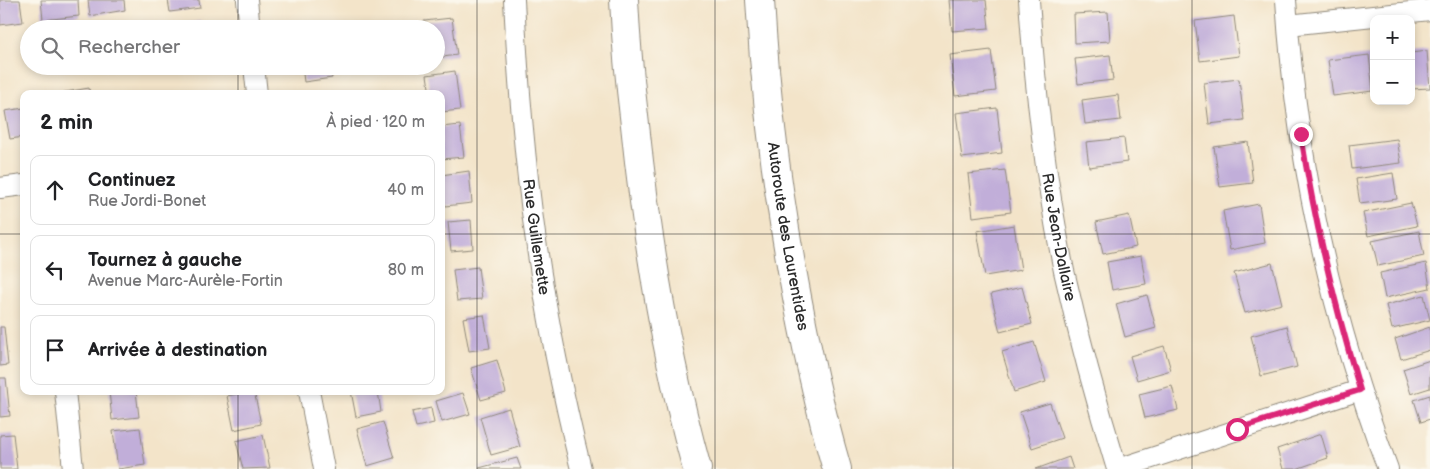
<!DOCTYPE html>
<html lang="fr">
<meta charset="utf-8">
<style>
body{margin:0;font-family:"Balsamiq Sans",sans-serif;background:#f2f2f2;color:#202124}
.controls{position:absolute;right:15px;top:15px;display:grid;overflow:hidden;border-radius:10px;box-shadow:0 2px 8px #0003}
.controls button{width:45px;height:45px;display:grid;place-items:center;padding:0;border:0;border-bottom:1px solid #e0e0e0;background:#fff;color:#202124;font:25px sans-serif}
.stop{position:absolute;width:15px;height:15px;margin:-11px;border:4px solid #db2777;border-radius:50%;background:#fff}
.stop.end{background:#db2777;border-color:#fff;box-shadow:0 1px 5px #0008}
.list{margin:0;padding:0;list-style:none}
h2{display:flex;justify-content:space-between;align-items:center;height:65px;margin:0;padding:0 20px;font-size:21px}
h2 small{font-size:16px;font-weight:400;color:#757577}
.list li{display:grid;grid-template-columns:32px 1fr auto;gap:15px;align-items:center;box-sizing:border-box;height:70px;margin:0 10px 10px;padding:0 10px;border:1px solid #e0e0e0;border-radius:10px}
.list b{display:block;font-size:19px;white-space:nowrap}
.list p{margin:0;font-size:16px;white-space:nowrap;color:#757577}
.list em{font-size:16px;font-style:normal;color:#757577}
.icon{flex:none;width:28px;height:28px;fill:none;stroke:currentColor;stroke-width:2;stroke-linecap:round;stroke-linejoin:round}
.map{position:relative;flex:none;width:1430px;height:469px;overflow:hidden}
.search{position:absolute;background:#fff;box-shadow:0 2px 8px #0003;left:20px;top:20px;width:425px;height:55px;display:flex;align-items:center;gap:12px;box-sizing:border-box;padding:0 18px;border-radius:28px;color:#757577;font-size:19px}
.panel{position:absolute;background:#fff;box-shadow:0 2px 8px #0003;left:20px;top:90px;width:425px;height:305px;border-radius:10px}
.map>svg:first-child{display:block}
.building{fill:#c1aed9}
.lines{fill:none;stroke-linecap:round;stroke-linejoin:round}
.street-casing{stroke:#8f887a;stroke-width:22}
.highway-casing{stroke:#8f887a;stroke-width:30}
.street{stroke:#fff;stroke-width:20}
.highway{stroke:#fff;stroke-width:28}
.route{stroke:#db2777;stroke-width:6}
.grid{fill:none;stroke:#2b2b2b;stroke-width:1;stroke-opacity:0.55}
.labels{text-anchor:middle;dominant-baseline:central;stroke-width:4;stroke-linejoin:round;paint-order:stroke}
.street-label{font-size:16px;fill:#2b2b2b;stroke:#fbf7ec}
</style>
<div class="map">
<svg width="1430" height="469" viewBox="0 0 1430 469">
<rect width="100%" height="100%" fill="#fbf7ec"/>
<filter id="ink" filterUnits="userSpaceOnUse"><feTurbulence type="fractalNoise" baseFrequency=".02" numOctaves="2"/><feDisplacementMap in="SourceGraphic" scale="10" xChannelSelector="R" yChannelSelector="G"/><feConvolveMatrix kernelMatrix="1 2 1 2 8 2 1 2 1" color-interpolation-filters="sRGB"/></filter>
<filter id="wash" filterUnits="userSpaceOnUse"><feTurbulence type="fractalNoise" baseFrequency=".0096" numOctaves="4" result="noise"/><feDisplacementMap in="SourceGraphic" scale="20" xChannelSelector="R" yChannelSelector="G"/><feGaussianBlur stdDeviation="1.12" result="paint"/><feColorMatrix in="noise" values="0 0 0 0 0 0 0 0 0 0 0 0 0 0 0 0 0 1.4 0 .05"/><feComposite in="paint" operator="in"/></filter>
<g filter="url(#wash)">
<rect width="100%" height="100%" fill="#f3e4c9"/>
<g id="blocks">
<!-- building -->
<path class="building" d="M0 0H20L23 22 0 25Z
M41 0H78L79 16 43 20Z
M88 0H124L125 10 90 16Z
M168 0H199L200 8 170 12Z
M949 0H986L989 28 952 31Z
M1108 12 1110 41 1075 43 1074 14Z
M1234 16 1239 56 1200 61 1195 21Z
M452 18 457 55 436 58V29H425L424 21Z
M201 21 202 29H174V25Z
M991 50 996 91 955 96 950 55Z
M1427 51 1430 88 1411 89V53Z
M1110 55 1113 80 1078 84 1075 59Z
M1369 55 1373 91 1333 96 1328 60Z
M302 66H330L332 78 304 82Z
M455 71 460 110 441 112V94H430L427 75Z
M1239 79 1244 120 1209 124 1204 83Z
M89 88 90 94H60V93Z
M1118 95 1121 120 1085 124 1082 100Z
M24 108V137L10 139 5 111Z
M997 108 1002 153 962 158 956 113Z
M460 125 464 157 441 159V127Z
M1124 138 1127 162 1089 167 1086 142Z
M1397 139 1401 163 1352 169 1349 145Z
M1248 142 1253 183 1220 187 1214 147Z
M1005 170 1011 212 973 217 968 174Z
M469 171 472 203 445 206 441 175Z
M1393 173 1397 199 1360 204 1356 179Z
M1411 203 1417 226 1368 236 1363 213Z
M1259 204 1265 243 1230 250 1223 211Z
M1129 215 1136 247 1103 254 1096 222Z
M471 220 473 249 451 251 448 222Z
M1014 225 1021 270 985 276 977 231Z
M1419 231 1424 256 1378 266 1372 241Z
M1141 256 1146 284 1112 290 1107 262Z
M1272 263 1282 304 1245 313 1234 273Z
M1426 263 1430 288 1385 298 1380 273Z
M478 267 482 299 457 301 453 270Z
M1022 287 1032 324 1000 332 991 294Z
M1147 295 1156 328 1125 337 1116 304Z
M1424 295 1430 320 1392 329 1386 305Z
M484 315 490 348 469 351 463 318Z
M1287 326 1297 367 1261 376 1251 336Z
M0 327H4L8 365 0 366Z
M1430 327V350L1401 359 1395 339Z
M1034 342 1046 382 1014 392 1002 352Z
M1164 346 1171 370 1137 380 1130 356Z
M497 360 506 393 481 400 471 368Z
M1430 360V388L1411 394 1403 369Z
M0 378H6L10 416 0 417Z
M1172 386 1178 410 1145 418 1139 394Z
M109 391H136L139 417 112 420Z
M254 391 261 424 234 430 227 396Z
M351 391H378L381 412 356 417Z
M463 393 470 414 442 422 436 401Z
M1430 395V419L1421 422 1414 400Z
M1050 403 1062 438 1032 448 1020 412Z
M431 408 434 423 416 427 412 412Z
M509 408 520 447 491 455 480 417Z
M383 422 394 458 367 466 357 429Z
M140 428 145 465 118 469 113 431Z
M13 434 17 469H0V435Z
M1321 434 1328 458 1296 469H1283L1277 449Z
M263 435 270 468 243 469 236 441Z
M1069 457 1073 469H1036Z
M517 458 521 469H480L479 468Z"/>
</g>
</g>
<g filter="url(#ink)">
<use href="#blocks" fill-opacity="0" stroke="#8f887a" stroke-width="1"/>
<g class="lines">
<!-- street casing -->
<g class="street-casing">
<g id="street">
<path d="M247 0 250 29"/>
<path id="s1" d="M514 0C518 78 524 157 535 234 546 313 562 392 581 469"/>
<path id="s2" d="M1029 0C1035 91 1046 182 1064 271 1079 338 1097 404 1117 469"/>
<path d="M1286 0C1296 160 1332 319 1388 469"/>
<path d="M1288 25 1430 10"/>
<path d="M254 66 257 94"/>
<path d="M0 188 24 185"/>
<path d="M65 391 73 469"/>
<path d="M309 391 324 469"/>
<path d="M1118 469 1360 390"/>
</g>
</g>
<!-- highway casing -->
<g class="highway-casing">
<g id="highway">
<path d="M624 0C626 42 630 84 635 125 647 241 666 357 697 469"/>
<path id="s3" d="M760 0C765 91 776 181 792 270 804 337 818 404 837 469"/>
</g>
</g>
<!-- street -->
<use href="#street" class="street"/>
<!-- highway -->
<use href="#highway" class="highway"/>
</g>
</g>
<g class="lines" filter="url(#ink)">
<!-- route -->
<path class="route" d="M1237 429 1360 390C1335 306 1314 221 1301 134"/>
</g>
<!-- grid -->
<path class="grid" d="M238 0V29M477 0V469M715 0V469M953 0V469M1192 0V469M238 66V94M0 234H24M441 234H1430M238 391V469"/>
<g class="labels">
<!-- street labels -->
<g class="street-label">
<text stroke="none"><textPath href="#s1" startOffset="238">Rue Guillemette</textPath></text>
<text stroke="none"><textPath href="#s3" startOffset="238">Autoroute des Laurentides</textPath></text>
<text stroke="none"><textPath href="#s2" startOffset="239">Rue Jean-Dallaire</textPath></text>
</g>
</g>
</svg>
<div class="controls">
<button>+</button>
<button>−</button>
</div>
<div class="stop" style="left:1237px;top:429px"></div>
<div class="stop end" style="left:1301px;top:134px"></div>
<div class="search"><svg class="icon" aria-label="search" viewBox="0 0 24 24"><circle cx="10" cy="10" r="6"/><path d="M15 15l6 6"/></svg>Rechercher</div>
<section class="panel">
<h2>2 min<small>À pied · 120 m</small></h2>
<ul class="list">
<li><svg class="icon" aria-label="ahead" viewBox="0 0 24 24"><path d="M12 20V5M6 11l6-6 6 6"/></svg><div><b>Continuez</b><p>Rue Jordi-Bonet</p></div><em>40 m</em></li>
<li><svg class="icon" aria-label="left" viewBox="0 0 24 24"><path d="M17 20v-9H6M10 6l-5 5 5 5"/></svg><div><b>Tournez à gauche</b><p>Avenue Marc-Aurèle-Fortin</p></div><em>80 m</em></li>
<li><svg class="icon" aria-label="arrive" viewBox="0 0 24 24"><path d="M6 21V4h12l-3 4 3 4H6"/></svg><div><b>Arrivée à destination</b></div></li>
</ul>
</section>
</div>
